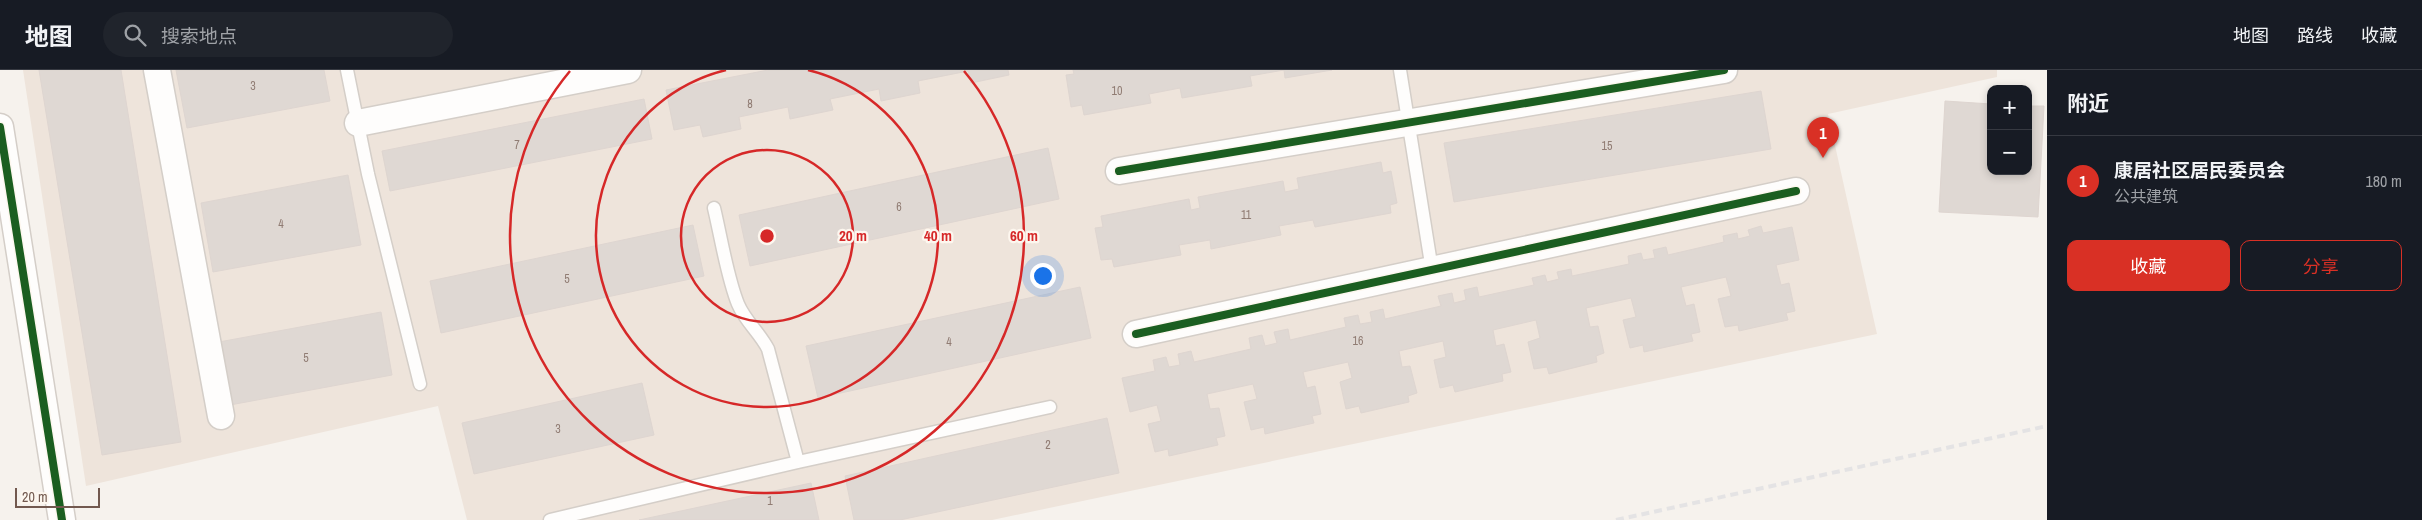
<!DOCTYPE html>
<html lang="zh">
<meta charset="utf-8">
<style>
body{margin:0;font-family:"Archivo Narrow","Noto Sans SC",sans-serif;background:#20242c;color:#f1f3f6}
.controls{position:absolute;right:15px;top:15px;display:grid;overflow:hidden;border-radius:10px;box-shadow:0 2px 8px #0003}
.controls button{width:45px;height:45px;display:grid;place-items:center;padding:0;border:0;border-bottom:1px solid #363941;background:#171b24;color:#f1f3f6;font:25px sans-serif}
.scale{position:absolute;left:15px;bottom:12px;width:85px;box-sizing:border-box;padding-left:5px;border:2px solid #72594f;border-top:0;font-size:14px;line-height:18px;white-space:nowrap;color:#72594f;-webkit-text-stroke:4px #fdf7ef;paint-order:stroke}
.you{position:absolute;left:1042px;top:205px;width:18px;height:18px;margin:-12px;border:4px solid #fff;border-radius:50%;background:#1a73e8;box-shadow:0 0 0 8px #1a73e833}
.badge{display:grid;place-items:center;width:32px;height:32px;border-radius:50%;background:#d93025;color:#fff;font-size:16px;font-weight:700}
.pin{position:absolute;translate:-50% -41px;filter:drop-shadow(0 1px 2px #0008)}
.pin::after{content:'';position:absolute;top:26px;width:18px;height:15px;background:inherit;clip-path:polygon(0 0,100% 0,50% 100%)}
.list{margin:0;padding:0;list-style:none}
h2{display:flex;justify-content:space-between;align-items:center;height:65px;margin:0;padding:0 20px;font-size:21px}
h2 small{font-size:16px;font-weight:400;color:#9ea1a6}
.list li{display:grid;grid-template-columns:32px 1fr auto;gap:15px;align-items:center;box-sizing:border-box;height:90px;padding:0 20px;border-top:1px solid #363941}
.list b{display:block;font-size:19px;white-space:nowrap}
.list p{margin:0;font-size:16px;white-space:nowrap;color:#9ea1a6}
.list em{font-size:16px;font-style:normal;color:#9ea1a6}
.actions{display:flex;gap:10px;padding:15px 20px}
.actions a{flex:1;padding:11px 0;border:1px solid #d93025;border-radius:10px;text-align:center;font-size:18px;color:#d93025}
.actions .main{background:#d93025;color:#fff}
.icon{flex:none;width:28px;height:28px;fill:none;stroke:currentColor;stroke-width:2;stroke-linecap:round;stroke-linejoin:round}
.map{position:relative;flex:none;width:2047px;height:450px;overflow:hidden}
header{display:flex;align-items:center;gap:30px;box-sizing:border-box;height:70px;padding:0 25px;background:#171b24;border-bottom:1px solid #363941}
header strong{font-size:24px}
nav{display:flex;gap:28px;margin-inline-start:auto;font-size:18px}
.search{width:350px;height:45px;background:#20242c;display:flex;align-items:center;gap:12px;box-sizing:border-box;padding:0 18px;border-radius:28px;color:#9ea1a6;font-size:19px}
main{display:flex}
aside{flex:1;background:#171b24}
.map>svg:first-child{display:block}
.residential{fill:#eee4db}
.building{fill:#dfd8d3;stroke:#ded5d0}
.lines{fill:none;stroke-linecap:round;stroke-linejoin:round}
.lane-casing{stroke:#d4cec8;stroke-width:15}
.street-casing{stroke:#d4cec8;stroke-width:29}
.lane{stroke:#fefdfc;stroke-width:12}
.street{stroke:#fefdfc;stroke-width:26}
.rail{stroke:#e4e3e4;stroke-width:4;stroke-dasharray:8 5;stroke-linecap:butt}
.cycleway-casing{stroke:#fdf7ef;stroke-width:11}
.cycleway{stroke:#1b5e20;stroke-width:8}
.ring{fill:none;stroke:#d62828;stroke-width:2.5}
.labels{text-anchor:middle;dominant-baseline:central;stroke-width:4.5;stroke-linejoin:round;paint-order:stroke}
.number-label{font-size:12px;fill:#907c73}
.centre{fill:#d62828;stroke:#fdf7ef;stroke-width:2.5}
.ring-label{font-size:15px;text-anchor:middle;font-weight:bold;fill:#d62828;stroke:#fdf7ef;stroke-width:4.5;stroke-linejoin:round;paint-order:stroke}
</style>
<header>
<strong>地图</strong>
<div class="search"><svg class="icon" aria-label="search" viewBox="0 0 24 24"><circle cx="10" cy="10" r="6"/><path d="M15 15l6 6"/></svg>搜索地点</div>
<nav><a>地图</a><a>路线</a><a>收藏</a></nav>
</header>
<main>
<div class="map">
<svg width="2047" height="450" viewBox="0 0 2047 450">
<rect width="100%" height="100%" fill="#f6f2ed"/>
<!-- residential -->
<path class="residential" d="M23 0H1997V7L1828 44 1877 264 992 450H467L438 336 86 416Z"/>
<!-- building -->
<path class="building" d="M39 0H121L181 372 102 385Z
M176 0H324L330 31 187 58Z
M768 0H1008L1009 5 971 13 968 1 918 11 920 23 881 31 879 19 830 29 833 40 790 49 788 37 739 47 741 59 703 67 700 55 674 60 666 20Z
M1073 0H1332L1285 8 1284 0 1250 6 1252 16 1182 28 1180 18 1149 24 1151 33 1084 45 1082 35 1071 37 1066 5 1074 4Z
M1761 21 1771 79 1454 132 1444 73Z
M644 29 652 69 390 121 382 81Z
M1945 31 1991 34V101H2028V36H2044L2038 147 1939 142Z
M1048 78 1059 129 750 196 739 145Z
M1381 92 1383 103 1391 101 1397 133 1390 135 1391 143 1315 157 1313 150 1279 156 1281 165 1211 179 1210 170 1179 175 1181 185 1114 197 1112 189 1101 190 1095 158 1103 157 1101 146 1189 129 1191 140 1200 138 1198 127 1283 111 1285 122 1299 119 1297 108Z
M348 105 361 175 213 202 201 133Z
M693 155 704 206 441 263 430 211Z
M1761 156 1763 163 1792 157 1799 190 1776 195 1781 215 1789 213 1795 241 1786 243 1788 250 1739 261 1738 255 1725 257 1718 229 1731 226 1726 207 1681 217 1686 236 1694 234 1700 262 1691 264 1693 271 1644 282 1643 275 1630 278 1623 250 1636 247 1631 228 1586 238 1590 257 1598 256 1604 283 1596 286 1597 292 1549 304 1547 297 1534 299 1528 272 1540 268 1536 250 1493 260 1496 276 1504 274 1511 302 1502 304 1503 311 1455 322 1453 315 1440 318 1434 290 1446 287 1443 271 1399 281 1402 297 1410 296 1417 323 1408 326 1409 332 1361 343 1359 336 1346 339 1340 312 1352 308 1348 292 1303 302 1307 318 1315 316 1321 344 1312 346 1314 353 1265 364 1264 357 1251 360 1244 332 1257 329 1253 314 1207 324 1210 339 1219 338 1225 366 1216 368 1218 375 1169 386 1168 379 1155 382 1148 354 1161 351 1157 335 1130 342 1122 308 1155 301 1153 290 1166 287 1169 297 1180 295 1178 284 1191 281 1194 292 1251 279 1249 268 1262 265 1265 276 1277 273 1274 262 1288 259 1290 270 1346 257 1344 248 1358 245 1360 254 1372 252 1370 242 1383 239 1385 249 1441 236 1438 226 1452 223 1454 233 1466 230 1464 220 1477 217 1479 227 1534 215 1532 208 1545 205 1547 212 1559 209 1557 202 1571 199 1572 206 1629 194 1628 186 1641 183 1643 190 1655 188 1653 180 1666 177 1668 185 1724 172 1723 166 1737 163 1738 169 1750 166 1748 160Z
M1080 217 1091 268 818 328 806 276Z
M381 242 392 305 230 335 219 272Z
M642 313 654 365 474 404 462 353Z
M1107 348 1119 403 900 450H854L845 406Z
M811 413 819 450H639Z"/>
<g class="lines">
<!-- lane casing -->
<g class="lane-casing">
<path id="lane" d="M347 0 368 104 420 314
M1400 0 1432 200
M714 138C721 167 727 207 738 234 745 251 760 263 768 279L798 392
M550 450 798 392 1050 337"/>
</g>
<!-- street casing -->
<g class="street-casing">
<path id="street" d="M157 0 221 346
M358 53 628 0
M0 57 62 450
M1119 101 1724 0
M1136 264 1796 121"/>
</g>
<!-- lane -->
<use href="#lane" class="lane"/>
<!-- street -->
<use href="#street" class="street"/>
<!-- rail -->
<path class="rail" d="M1616 450 2047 356"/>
<!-- cycleway casing -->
<g class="cycleway-casing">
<path id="cycleway" d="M0 57 62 450
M1119 101 1724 0
M1136 264 1796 121"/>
</g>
<!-- cycleway -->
<use href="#cycleway" class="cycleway"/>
</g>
<!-- distance rings -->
<g class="ring">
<circle cx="767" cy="166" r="86"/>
<path d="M808 0A171 171 0 1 1 726 0"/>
<path d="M964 1A257 257 0 1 1 570 1"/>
</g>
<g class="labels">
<!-- number labels -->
<g class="number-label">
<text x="253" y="16">3</text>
<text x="1117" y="21">10</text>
<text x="750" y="34">8</text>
<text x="517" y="75">7</text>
<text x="1607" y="76">15</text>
<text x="899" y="137">6</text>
<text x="1246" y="145">11</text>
<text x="281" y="154">4</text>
<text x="567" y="209">5</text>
<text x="1358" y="271">16</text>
<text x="949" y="272">4</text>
<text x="306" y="288">5</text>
<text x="558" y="359">3</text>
<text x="1048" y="375">2</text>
<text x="770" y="431">1</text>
</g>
</g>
<circle cx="767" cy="166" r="8" class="centre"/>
<g class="ring-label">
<text x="853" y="171">20 m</text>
<text x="938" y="171">40 m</text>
<text x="1024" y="171">60 m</text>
</g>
</svg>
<div class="controls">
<button>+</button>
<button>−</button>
</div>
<div class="scale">20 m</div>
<div class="you"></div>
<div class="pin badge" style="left:1823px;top:88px">1</div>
</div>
<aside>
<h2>附近<small></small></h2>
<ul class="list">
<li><span class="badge">1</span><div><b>康居社区居民委员会</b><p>公共建筑</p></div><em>180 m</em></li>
</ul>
<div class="actions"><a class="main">收藏</a><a>分享</a></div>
</aside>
</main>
